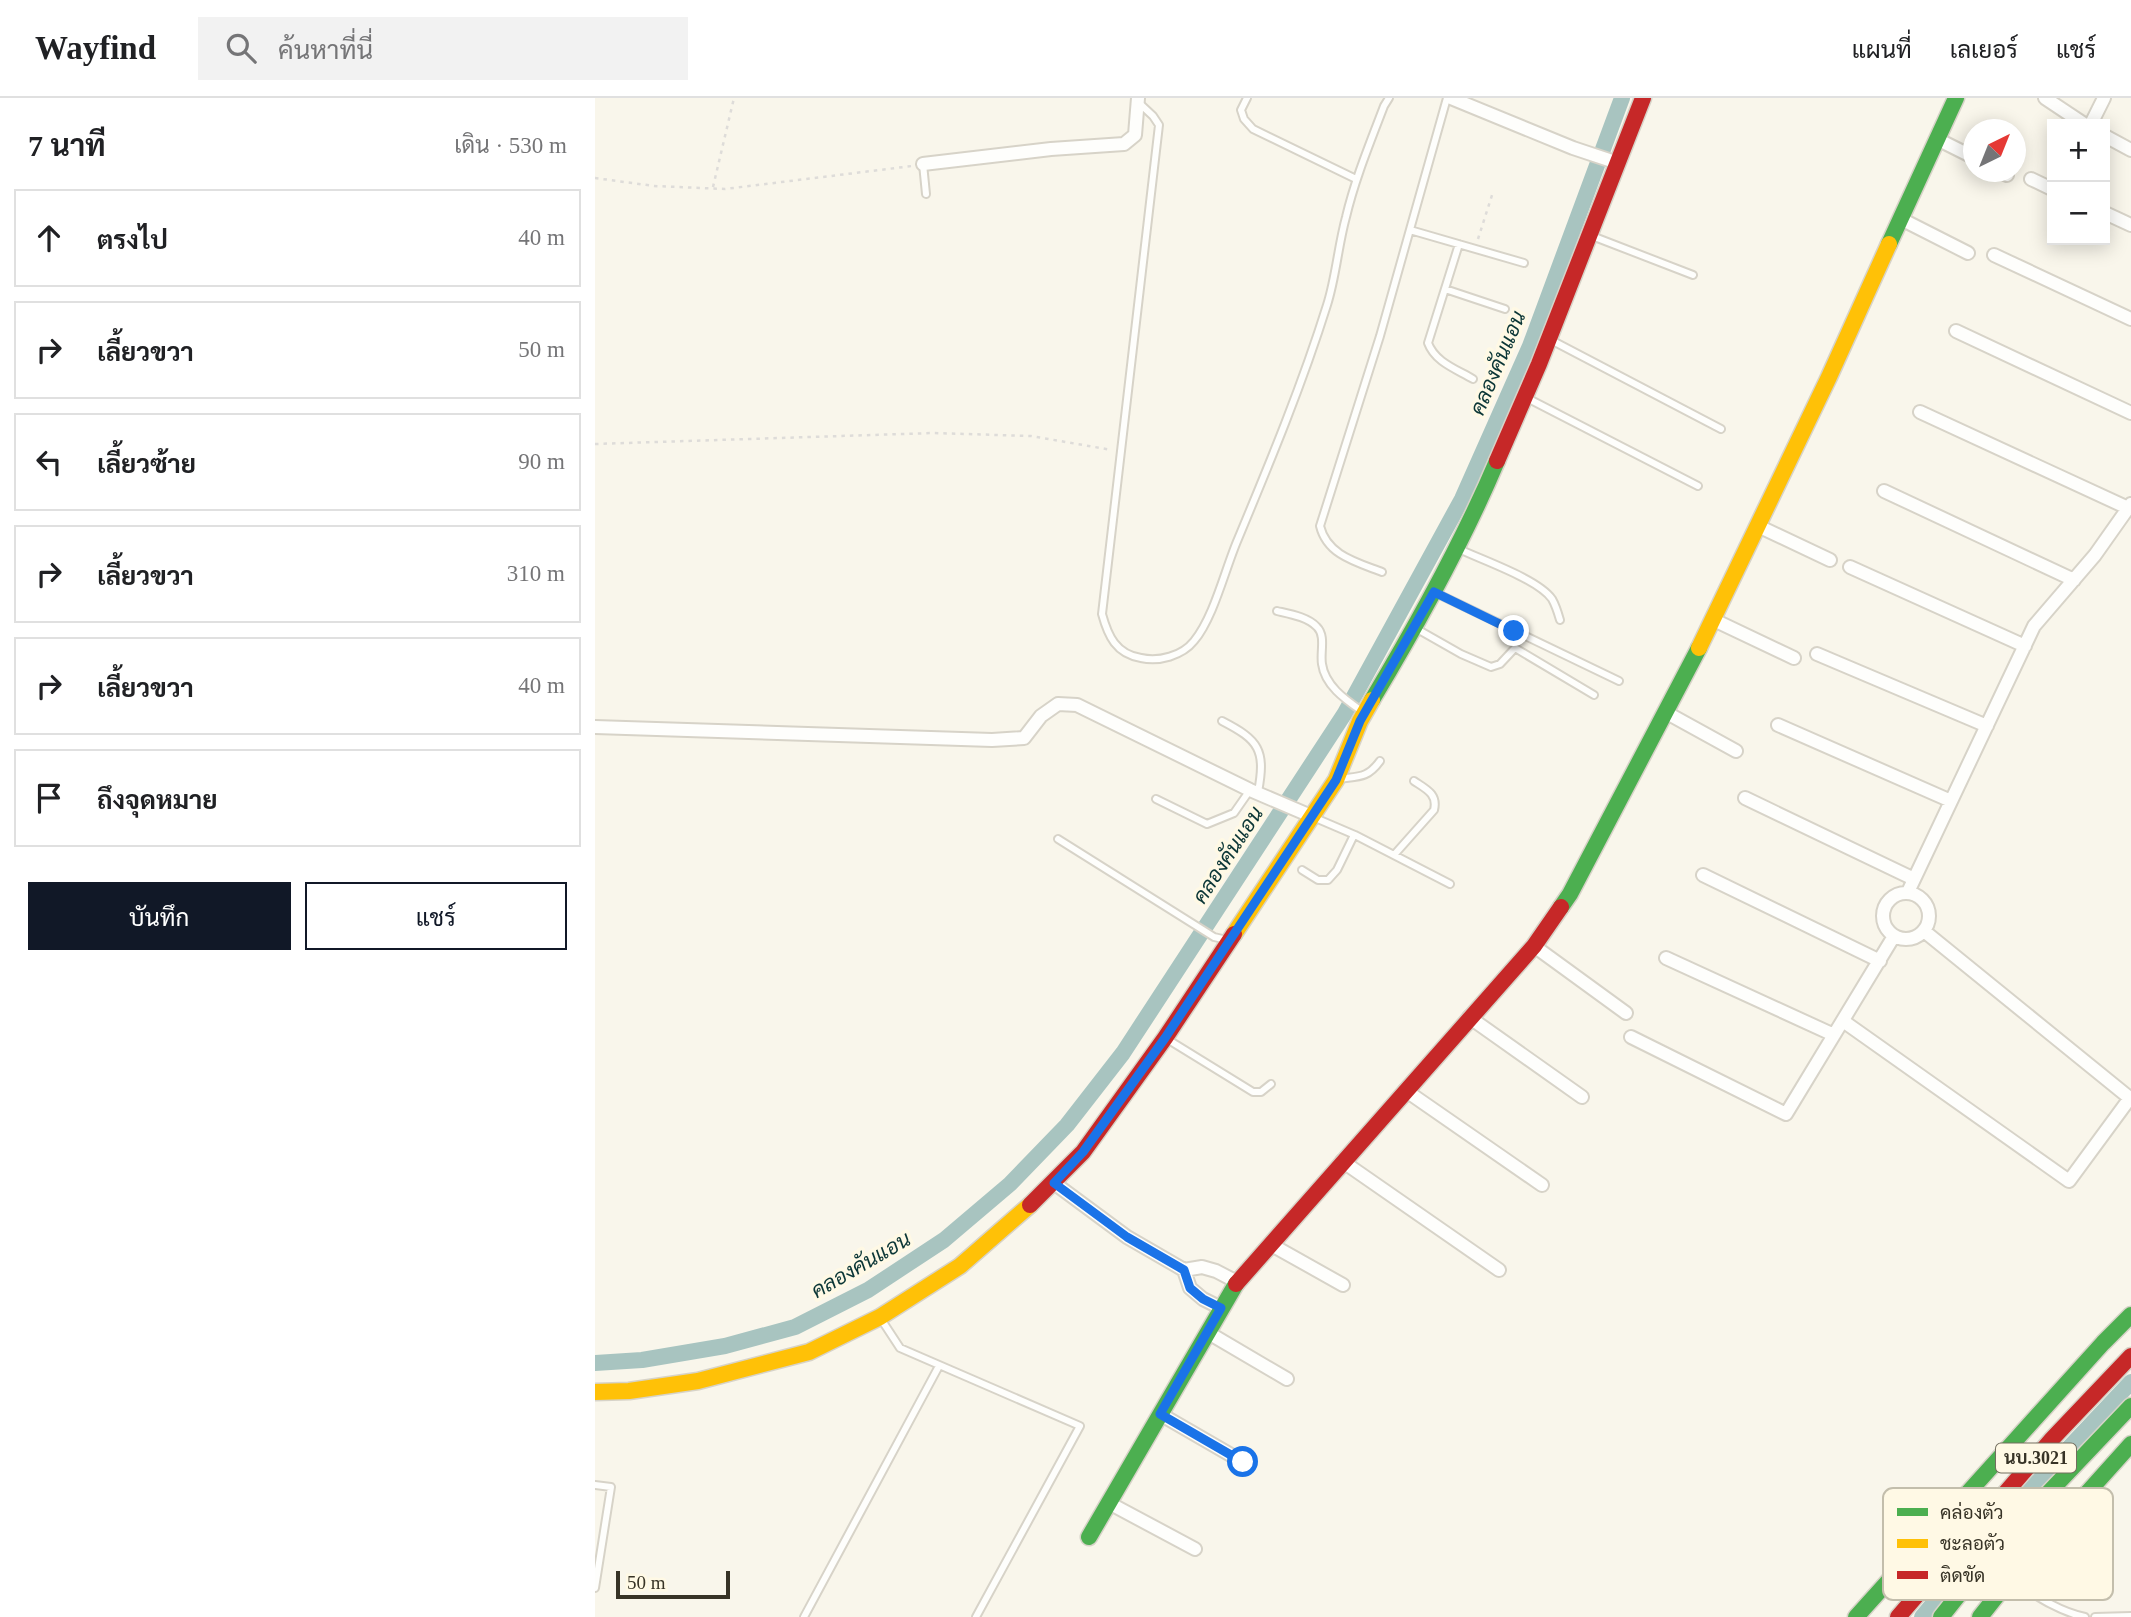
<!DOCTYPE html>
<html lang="th">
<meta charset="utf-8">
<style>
body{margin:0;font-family:"Times New Roman",Sarabun,serif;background:#f2f2f2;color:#202124}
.controls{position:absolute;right:21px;top:21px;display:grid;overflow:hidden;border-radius:0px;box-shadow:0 4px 18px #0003}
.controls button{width:63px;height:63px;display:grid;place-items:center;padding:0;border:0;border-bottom:2px solid #e0e0e0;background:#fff;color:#202124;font:35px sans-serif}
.compass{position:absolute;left:1368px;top:21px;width:63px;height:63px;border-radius:50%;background:#fff;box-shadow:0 4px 18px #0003;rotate:43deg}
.scale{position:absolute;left:21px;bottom:18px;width:114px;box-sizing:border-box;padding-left:7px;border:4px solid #373326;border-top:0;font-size:19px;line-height:24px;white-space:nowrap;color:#373326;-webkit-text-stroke:5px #fff9e5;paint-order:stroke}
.stop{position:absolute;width:21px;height:21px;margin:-16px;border:5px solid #1a73e8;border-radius:50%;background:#fff}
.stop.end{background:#1a73e8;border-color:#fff;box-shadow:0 2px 7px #0008}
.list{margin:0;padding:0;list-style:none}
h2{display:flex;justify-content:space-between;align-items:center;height:91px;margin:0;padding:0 28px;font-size:30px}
h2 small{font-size:23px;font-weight:400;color:#757577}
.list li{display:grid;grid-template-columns:46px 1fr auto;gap:21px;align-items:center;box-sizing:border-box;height:98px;margin:0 14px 14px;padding:0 14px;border:2px solid #e0e0e0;border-radius:0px}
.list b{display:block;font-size:26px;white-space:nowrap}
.list em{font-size:23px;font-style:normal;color:#757577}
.actions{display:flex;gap:14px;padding:21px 28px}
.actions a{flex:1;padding:16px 0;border:2px solid #111827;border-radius:0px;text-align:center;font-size:24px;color:#111827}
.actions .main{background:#111827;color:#fff}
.icon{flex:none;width:38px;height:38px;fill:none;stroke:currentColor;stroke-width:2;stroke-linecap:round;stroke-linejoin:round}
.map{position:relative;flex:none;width:1536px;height:1519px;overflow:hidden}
header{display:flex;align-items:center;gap:42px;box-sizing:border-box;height:98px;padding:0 35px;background:#fff;border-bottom:2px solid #e0e0e0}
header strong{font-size:33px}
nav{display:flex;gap:38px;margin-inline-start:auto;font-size:24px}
.search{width:490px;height:63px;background:#f2f2f2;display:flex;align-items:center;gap:18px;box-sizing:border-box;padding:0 24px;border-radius:0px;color:#757577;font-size:26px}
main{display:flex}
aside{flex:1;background:#fff}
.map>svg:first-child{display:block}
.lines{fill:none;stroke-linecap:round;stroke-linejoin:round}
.canal{stroke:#a8c4c0;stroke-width:16}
.lane-casing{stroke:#d7d3c8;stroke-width:10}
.street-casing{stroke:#d7d3c8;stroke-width:16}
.fast-casing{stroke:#d7d3c8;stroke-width:19}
.slow-casing{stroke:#d7d3c8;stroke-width:19}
.jam-casing{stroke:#d7d3c8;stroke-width:19}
.path{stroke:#dedcd9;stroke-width:2.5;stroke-dasharray:3.5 5;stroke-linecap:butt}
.lane{stroke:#fefefc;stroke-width:6}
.street{stroke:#fefefc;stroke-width:12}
.fast{stroke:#4caf50;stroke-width:16}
.slow{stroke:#ffc107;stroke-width:16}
.jam{stroke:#c62828;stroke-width:16}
.route{stroke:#1a73e8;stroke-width:9}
.labels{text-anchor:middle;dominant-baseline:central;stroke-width:7;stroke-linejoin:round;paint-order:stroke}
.shield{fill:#fff9e5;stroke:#736e5f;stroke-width:2}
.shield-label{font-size:18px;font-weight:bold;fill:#373326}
.water-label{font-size:21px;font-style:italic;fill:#0b3636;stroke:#fff9e5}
.key{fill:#fff9e5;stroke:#c3beac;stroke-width:2}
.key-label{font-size:19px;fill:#373326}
</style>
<header>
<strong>Wayfind</strong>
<div class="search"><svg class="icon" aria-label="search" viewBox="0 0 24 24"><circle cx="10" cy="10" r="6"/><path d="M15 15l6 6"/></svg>ค้นหาที่นี่</div>
<nav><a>แผนที่</a><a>เลเยอร์</a><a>แชร์</a></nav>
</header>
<main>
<aside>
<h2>7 นาที<small>เดิน · 530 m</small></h2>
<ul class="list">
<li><svg class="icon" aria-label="ahead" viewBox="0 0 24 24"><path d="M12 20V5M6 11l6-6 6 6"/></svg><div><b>ตรงไป</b></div><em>40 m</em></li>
<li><svg class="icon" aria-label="right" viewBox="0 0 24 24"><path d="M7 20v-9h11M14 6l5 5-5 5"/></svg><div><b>เลี้ยวขวา</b></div><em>50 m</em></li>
<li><svg class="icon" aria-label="left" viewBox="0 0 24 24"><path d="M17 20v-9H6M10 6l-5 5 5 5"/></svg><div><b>เลี้ยวซ้าย</b></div><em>90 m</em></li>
<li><svg class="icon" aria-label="right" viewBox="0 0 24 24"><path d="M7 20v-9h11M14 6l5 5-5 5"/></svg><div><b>เลี้ยวขวา</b></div><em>310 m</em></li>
<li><svg class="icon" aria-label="right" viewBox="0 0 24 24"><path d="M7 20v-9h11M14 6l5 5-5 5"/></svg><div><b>เลี้ยวขวา</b></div><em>40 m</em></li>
<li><svg class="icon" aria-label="arrive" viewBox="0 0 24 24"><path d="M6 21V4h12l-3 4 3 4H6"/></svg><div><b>ถึงจุดหมาย</b></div></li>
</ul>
<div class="actions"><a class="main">บันทึก</a><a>แชร์</a></div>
</aside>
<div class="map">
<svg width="1536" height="1519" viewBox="0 0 1536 1519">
<rect width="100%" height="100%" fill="#f9f6eb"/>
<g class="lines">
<!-- canal -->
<path class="canal" d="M0 1265 47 1262 130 1248 200 1229 273 1192 349 1142 415 1086 472 1027 528 955 750 615 867 401 935 248 1027 0
M1327 1519 1420 1407 1536 1284"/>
<!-- lane casing -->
<g class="lane-casing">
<path id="lane" d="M652 0 646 12 649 21 658 31 761 81
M543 4 558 18 564 27 507 516C513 538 521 556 546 560 564 564 587 558 599 543 619 519 630 471 643 441 675 364 707 287 732 207 741 179 743 148 751 119 760 81 775 45 789 8L794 0
M328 66 331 96
M815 132 929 165
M997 138 1098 177
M864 146 833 245C840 264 861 271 878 281
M850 191 910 211
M956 242 1126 331
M932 300 1103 388
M864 451C887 462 943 481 957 501 961 508 963 515 965 522
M787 474C761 464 732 457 725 428L785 238 852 0
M841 495 1024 583
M682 513C695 516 713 519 722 529 731 538 725 554 727 566 730 588 751 602 768 614
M822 531 866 556 896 569 905 566 920 550 999 597
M627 623C664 642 671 652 663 694
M743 681C763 678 772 681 785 663
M561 701 612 726 639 715 655 692
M718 719 760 737 855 786
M463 741 619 839 632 842
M799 757 839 712C843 696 831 691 819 683
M707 772 723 782H733L742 772 759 737
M572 941 658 994H666L676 986
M286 1221 305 1250 485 1328 381 1519
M0 1387 16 1389 0 1490
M1417 1482C1440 1497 1462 1513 1490 1519
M209 1519 344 1268
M1500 1519 1536 1518"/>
</g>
<!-- street casing -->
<g class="street-casing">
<path id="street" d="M856 0 978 50 1023 65
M1450 0 1489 26
M1496 26 1509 0
M1510 38 1536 52
M1342 41 1378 59
M328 66 456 51 529 46 540 37 543 0
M1406 74 1412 77
M1436 81 1457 91
M1510 115 1536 127
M1306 121 1373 155
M1399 157 1536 221
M1361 233 1536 315
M1325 314 1533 410
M1289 393 1479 482
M1163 428 1235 462
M1255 469 1430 548
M1119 522 1199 560
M1222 556 1392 628
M1072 615 1141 653
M1183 627 1356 703
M0 629 397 642 429 640 446 618 463 606 482 607 655 692 716 718
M1150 700 1319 781
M1108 777 1285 863
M1313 794 1439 528 1500 457 1536 406
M1288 818a23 23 0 1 1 46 0a23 23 0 1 1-46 0Z
M1329 833 1536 1001
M939 848 1031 915
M1071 860 1239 937
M874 919 987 999
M1248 923 1474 1083 1535 1000
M1036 939 1191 1016 1299 838
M810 992 947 1087
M747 1063 904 1172
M459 1085 532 1139 589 1172 607 1169 621 1173 642 1184
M675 1146 748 1187
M589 1172 595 1190 608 1201 626 1210
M612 1234 692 1281
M565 1316 648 1364
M514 1405 600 1451"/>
</g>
<!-- fast casing -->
<g class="fast-casing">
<path id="fast" d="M1294 146 1361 0
M777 602C823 525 867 446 902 363
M966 809 975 796 1104 550
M494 1439 641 1186
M1261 1519 1508 1245 1536 1217
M1346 1519 1401 1450 1536 1308
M1385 1519 1415 1481 1536 1346"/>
</g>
<!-- slow casing -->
<g class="slow-casing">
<path id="slow" d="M1104 550 1234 279 1294 146
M639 836 741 682 765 623 777 602
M0 1294 34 1293 103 1283 214 1254 285 1219 365 1168 435 1107"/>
</g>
<!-- jam casing -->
<g class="jam-casing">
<path id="jam" d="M902 363 944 266 1048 0
M435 1107 488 1054 570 940 639 836
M641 1186 939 848 966 809
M1303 1519 1457 1341 1536 1258"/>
</g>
<!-- path -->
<path class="path" d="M0 80 59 88 130 91 317 68
M118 89 139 0
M883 141 898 94
M0 346 338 335 436 338 517 352"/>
<!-- lane -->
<use href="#lane" class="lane"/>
<!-- street -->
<use href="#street" class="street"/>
<!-- fast -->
<use href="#fast" class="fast"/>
<!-- slow -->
<use href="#slow" class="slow"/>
<!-- jam -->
<use href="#jam" class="jam"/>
</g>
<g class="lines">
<!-- route -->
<path class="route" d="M648 1364 565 1316 626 1210 608 1201 595 1190 589 1172 532 1139 459 1085 488 1054 570 940 741 682 765 623 839 494 919 533"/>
</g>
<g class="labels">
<!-- shield labels -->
<rect class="shield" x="1401" y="1345.5" width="80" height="29" rx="5"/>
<g class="shield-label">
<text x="1441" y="1360">นบ.3021</text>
</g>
<!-- water labels -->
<g class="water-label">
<text transform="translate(903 265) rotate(-67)">คลองคันแอน</text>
<text transform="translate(633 757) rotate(-57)">คลองคันแอน</text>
<text transform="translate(266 1167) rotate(-30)">คลองคันแอน</text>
</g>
</g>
<!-- legend -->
<rect x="1288" y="1390" width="230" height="112" rx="10" class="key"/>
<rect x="1302" y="1410" width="31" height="8" fill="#4caf50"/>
<rect x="1302" y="1441" width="31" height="9" fill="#ffc107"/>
<rect x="1302" y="1473" width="31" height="8" fill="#c62828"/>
<g class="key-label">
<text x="1345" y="1421">คล่องตัว</text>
<text x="1345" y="1452">ชะลอตัว</text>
<text x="1345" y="1484">ติดขัด</text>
</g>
</svg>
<div class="controls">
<button>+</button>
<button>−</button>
</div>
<svg class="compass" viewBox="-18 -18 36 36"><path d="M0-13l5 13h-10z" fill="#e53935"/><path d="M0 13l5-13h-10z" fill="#757577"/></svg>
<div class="scale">50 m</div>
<div class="stop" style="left:648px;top:1364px"></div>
<div class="stop end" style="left:919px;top:533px"></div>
</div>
</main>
